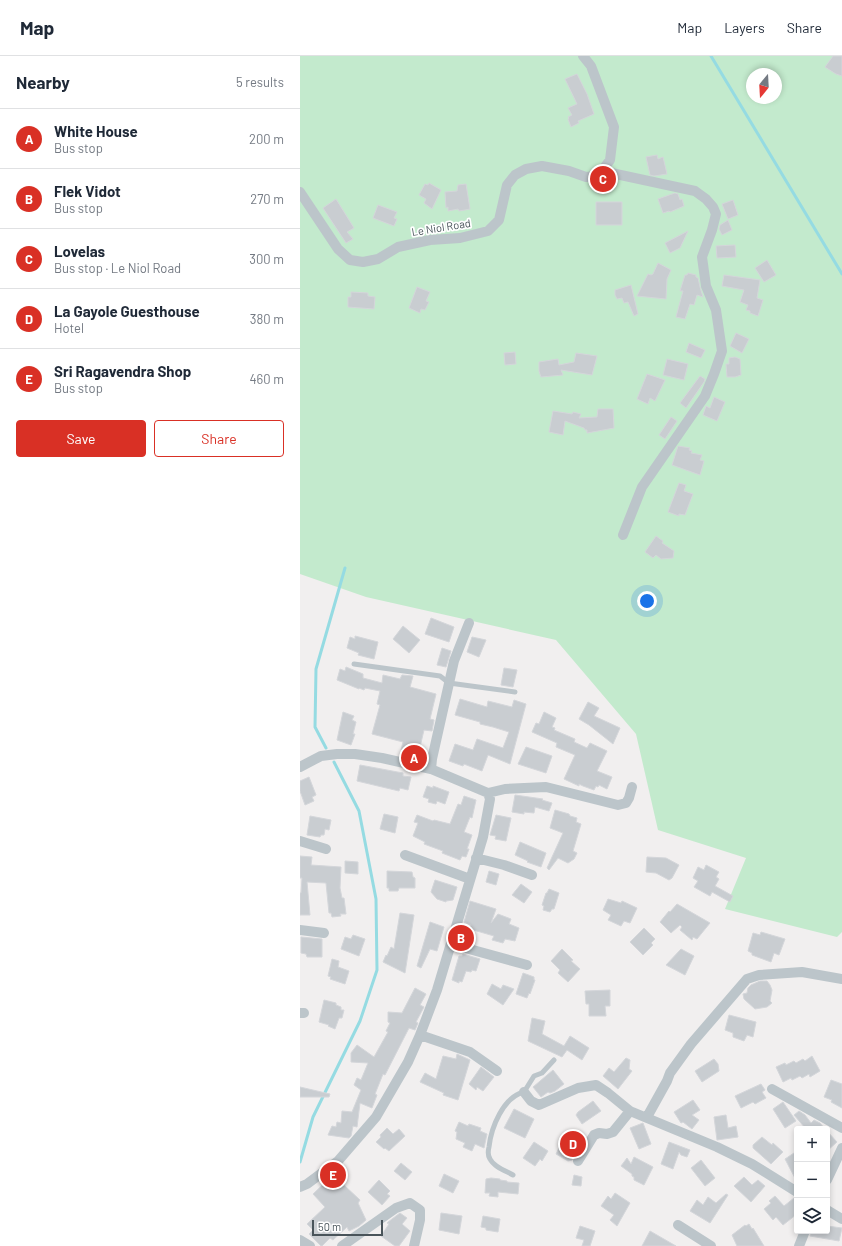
<!DOCTYPE html>
<meta charset="utf-8">
<style>
body{margin:0;font-family:Barlow,sans-serif;background:#f6f6f7;color:#1f2937}
.controls{position:absolute;right:12px;bottom:12px;display:grid;overflow:hidden;border-radius:4px;box-shadow:0 2px 6px #0003}
.controls button{width:36px;height:36px;display:grid;place-items:center;padding:0;border:0;border-bottom:1px solid #e0e1e3;background:#fff;color:#1f2937;font:20px sans-serif}
.compass{position:absolute;left:446px;top:12px;width:36px;height:36px;border-radius:50%;background:#fff;box-shadow:0 2px 6px #0003;rotate:198deg}
.scale{position:absolute;left:12px;bottom:10px;width:71px;box-sizing:border-box;padding-left:4px;border:2px solid #49545a;border-top:0;font-size:11px;line-height:14px;white-space:nowrap;color:#49545a;-webkit-text-stroke:3px #fff;paint-order:stroke}
.you{position:absolute;left:347px;top:545px;width:14px;height:14px;margin:-10px;border:3px solid #fff;border-radius:50%;background:#1a73e8;box-shadow:0 0 0 6px #1a73e833}
.badge{display:grid;place-items:center;width:26px;height:26px;border-radius:50%;background:#d93025;color:#fff;font-size:13px;font-weight:700}
.pin{position:absolute;translate:-50% -50%;border:2px solid #fff;box-shadow:0 1px 4px #0006}
.list{margin:0;padding:0;list-style:none}
h2{display:flex;justify-content:space-between;align-items:center;height:52px;margin:0;padding:0 16px;font-size:17px}
h2 small{font-size:13px;font-weight:400;color:#747a83}
.list li{display:grid;grid-template-columns:26px 1fr auto;gap:12px;align-items:center;box-sizing:border-box;height:60px;padding:0 16px;border-top:1px solid #e0e1e3}
.list b{display:block;font-size:15px;white-space:nowrap}
.list p{margin:0;font-size:13px;white-space:nowrap;color:#747a83}
.list em{font-size:13px;font-style:normal;color:#747a83}
.actions{display:flex;gap:8px;padding:12px 16px}
.actions a{flex:1;padding:9px 0;border:1px solid #d93025;border-radius:4px;text-align:center;font-size:14px;color:#d93025}
.actions .main{background:#d93025;color:#fff}
.icon{flex:none;width:22px;height:22px;fill:none;stroke:currentColor;stroke-width:2;stroke-linecap:round;stroke-linejoin:round}
.map{position:relative;flex:none;width:542px;height:1190px;overflow:hidden}
header{display:flex;align-items:center;gap:24px;box-sizing:border-box;height:56px;padding:0 20px;background:#fff;border-bottom:1px solid #e0e1e3}
header strong{font-size:19px}
nav{display:flex;gap:22px;margin-inline-start:auto;font-size:14px}
main{display:flex}
aside{flex:1;background:#fff}
.map>svg:first-child{display:block}
.green{fill:#c3eacd;fill-rule:evenodd}
.lines{fill:none;stroke-linecap:round;stroke-linejoin:round}
.stream{stroke:#95dbe2;stroke-width:3}
.building{fill:#c9cdd1;stroke:#d4d6da}
.lane{stroke:#bcc5ca;stroke-width:5}
.street{stroke:#bcc5ca;stroke-width:10}
.labels{text-anchor:middle;dominant-baseline:central;stroke-width:3.5;stroke-linejoin:round;paint-order:stroke}
.street-label{font-size:11px;fill:#49545a;stroke:#fff}
</style>
<header>
<strong>Map</strong>
<nav><a>Map</a><a>Layers</a><a>Share</a></nav>
</header>
<main>
<aside>
<h2>Nearby<small>5 results</small></h2>
<ul class="list">
<li><span class="badge">A</span><div><b>White House</b><p>Bus stop</p></div><em>200 m</em></li>
<li><span class="badge">B</span><div><b>Flek Vidot</b><p>Bus stop</p></div><em>270 m</em></li>
<li><span class="badge">C</span><div><b>Lovelas</b><p>Bus stop · Le Niol Road</p></div><em>300 m</em></li>
<li><span class="badge">D</span><div><b>La Gayole Guesthouse</b><p>Hotel</p></div><em>380 m</em></li>
<li><span class="badge">E</span><div><b>Sri Ragavendra Shop</b><p>Bus stop</p></div><em>460 m</em></li>
</ul>
<div class="actions"><a class="main">Save</a><a>Share</a></div>
</aside>
<div class="map">
<svg width="542" height="1190" viewBox="0 0 542 1190">
<rect width="100%" height="100%" fill="#f1efef"/>
<!-- green -->
<path class="green" d="M0 0H542V876L537 881 425 853 446 802 358 774 336 678 256 584 66 541 0 518ZM452 18H476V42H452Z"/>
<g class="lines">
<!-- stream -->
<path class="stream" d="M411 0 542 218
M26 692 15 671 16 613 45 512
M0 1106 13 1061 60 965 77 914 76 843 59 755 34 706"/>
</g>
<!-- building -->
<path class="building" d="M533 0H542V20L536 18 525 11Z
M277 18 287 38 294 58 278 65 279 67 271 71 268 63 269 62 268 61 272 59 268 52 277 48 265 23Z
M357 99 358 103 363 101 367 118 354 120 350 119 346 101Z
M129 127 141 134 132 153 124 147 126 143 119 139 125 128 128 129Z
M166 128 170 153 159 155 158 153 148 155V151L146 152 145 136 157 135 158 129Z
M375 137 378 138 380 144 382 143 384 150 370 156 369 155 363 157 358 143Z
M36 143 54 172 47 176 53 183 46 187 23 152Z
M433 144 438 159 428 163 422 148Z
M296 146H322V169H296Z
M78 149 97 156 94 162 97 163 94 170 73 162Z
M428 164 432 174 422 179 419 173 420 169Z
M388 175 380 192 370 197 365 187Z
M435 189 436 201 417 202 416 190Z
M467 204 476 219 464 226 455 212Z
M358 207 371 214 367 223 366 243 337 240 348 218 351 219 353 218Z
M388 217 396 219V221L398 222 400 231 403 241 397 239 394 249 390 248 385 263 376 261 383 235H380L385 219H387Z
M424 219 460 224 457 242 463 244 458 260 450 257V255L446 254 448 249 440 246 444 234 422 230Z
M331 229 338 258 334 260 328 246 324 247 322 242 317 243 315 239V234Z
M117 231 130 236 126 245 129 246 125 254 121 253 120 257 109 252Z
M51 236 68 237V240L75 241 74 253 48 251V241H51Z
M436 277 449 283 442 297 430 290Z
M389 287 405 294 401 302 386 296Z
M215 296 216 308 205 309 204 297Z
M276 297 297 300 292 319 261 314 263 319 241 321 239 315V306L258 303 259 309 274 306Z
M435 301 440 303 441 319 435 321H427L426 308H429V302Z
M367 303 388 308 384 324 363 319Z
M347 318 365 324 355 345 350 342 348 348 337 343Z
M400 320 405 323 404 326 386 352 380 347Z
M414 341 425 346 417 365 403 359 406 350 410 352Z
M298 353H313L314 372 287 377V374H285L284 372 265 365 263 379 249 376 253 355 272 358 273 356 281 358 279 362 297 361Z
M371 361 377 365 365 383 359 379Z
M378 390 390 392 389 394 392 395 391 397 402 399 400 404 404 405 400 419 372 409Z
M379 427 386 429 384 435 393 438 385 459 379 458V460L368 456Z
M356 480 363 485 362 487 374 495 373 502 361 503 356 499 353 502 345 496Z
M131 562 154 571 149 586 125 578Z
M103 570 120 584 109 597 93 583Z
M55 580 78 586 74 603 58 599 59 597 47 592 50 581 55 583Z
M172 581 186 584 179 601 167 596Z
M142 592 151 595 146 611 137 609Z
M46 611 63 618V622L82 627 83 619 100 623 102 619 113 620 110 631 136 638 130 663 134 664 132 675 124 674 120 691 117 690 115 697 101 694 103 686 72 678 80 649 77 648 80 635 65 632 64 634 59 632V633L37 624 40 613 45 615Z
M204 612 217 614 213 631 201 629Z
M160 643 187 651 188 645 212 651 214 644 226 648 210 708 188 699 182 715 164 708 163 710 149 705 155 688 173 694 177 683 203 692 209 676 193 671 180 668V666L155 659Z
M288 646 299 652 294 660 320 672 313 688 289 669 279 663Z
M43 656 54 660 52 664 56 666 53 678H55L51 689 37 684Z
M244 656 256 662 252 671 255 672 254 674 275 683 274 686 287 692 290 687 307 695 297 715 312 721 307 733 299 729 298 731 296 730 294 734 283 730 279 728V730L264 723 275 699 256 691 257 687 232 676 236 667 239 668Z
M226 691 252 700 246 717 218 708Z
M60 709 103 717V720L111 721 108 734 100 732 99 735 57 725Z
M9 721 16 739 12 741 14 745 5 749 0 735V725Z
M127 730 133 732V730L149 736 145 748 137 745 136 748 128 746 129 743 123 741Z
M215 739 243 743 242 744 252 747 249 755 235 751 234 757 224 756V758L212 756Z
M164 740 176 744 172 762 170 761 164 776 172 779 167 793H169L166 801 162 800 160 804 142 797 143 795 124 788 125 786 113 780 118 767 114 766 117 759 133 765 134 764 150 768 158 748 161 749Z
M255 754 269 758 270 760 277 762 276 766 281 768 273 795 277 797 274 803 268 807 258 802 249 814 247 812 263 777 250 772Z
M84 758 98 761 95 777 80 773Z
M196 759 211 762 206 785 195 783 196 780 190 779Z
M10 760 31 764 29 774 25 773 24 779H21L20 781 7 779Z
M220 786 246 797 241 811 227 806 228 805 215 799Z
M0 800 12 801 11 809 41 811 40 832 42 842H44L46 858H40L41 860 32 861 31 857H29L26 827 7 826 10 859H0V837H1L2 822H0Z
M347 801 366 802 379 809 372 822 369 824 356 817 346 816Z
M45 805 58 806V818L45 817Z
M406 809 419 816 416 821 419 823 415 830 433 840 430 846 412 836 410 840 394 831 398 825 393 822 398 811 404 814Z
M87 815 112 816 113 821 115 822V832H99L98 835H89V832H87Z
M189 815 199 818 196 829 186 826Z
M135 824 157 831 153 844 146 845V846L137 843 131 836Z
M221 828 232 836 224 847 212 839Z
M249 833 259 837 254 853H252L250 856 243 854 244 850 242 849 246 837H247Z
M308 843 321 847 322 845 337 852 330 867 324 865 321 870 308 864 311 859 303 854Z
M170 845 196 853 191 867 198 858 211 863 209 868 219 872 215 885 205 883 203 887 192 884 194 880 170 873 171 869 164 866Z
M377 848 410 867 397 883 393 881 392 884 380 874 382 871 380 869 371 877 360 866 369 855 370 856Z
M100 857 114 859 105 917 83 906 86 899 87 900 91 891 94 893Z
M130 866 144 871 137 895 130 893 121 912 117 910Z
M344 872 355 883 351 887 353 889 343 899 330 886Z
M461 876 485 883 479 899 474 897 471 906 452 899V897L448 895 453 877 460 879Z
M53 879 65 883 59 900 41 893 45 881 51 883Z
M1 881 22 883V901H7L6 898 1 897Z
M262 893 273 904 271 905 280 913 268 926 258 917 260 914 251 905Z
M381 893 394 900 385 919 366 909Z
M163 898 180 903 176 915 172 914 171 916 166 915 162 926 159 925V927L152 924 159 900H162Z
M32 903 39 905 38 911 49 915 45 928 30 923 31 921 28 920Z
M223 917 234 921V924H235L230 938 229 937 227 942 216 938Z
M460 925H467L470 929 472 934 470 945 472 947 467 951 455 953 444 943 443 938 447 937 448 932 451 929Z
M192 928 201 933 203 929 214 933 203 949 187 938Z
M115 932 126 938 120 949 124 951 116 966 118 967 115 974 109 972 85 1019 83 1018 75 1038 77 1039 72 1052 60 1047 57 1071 53 1070 51 1080 49 1082 28 1079 32 1070 36 1071 37 1066 41 1067 42 1055 52 1056 61 1034 54 1029 57 1022 61 1024 68 1007 51 1006V997L57 989 74 1001 88 976 86 975 90 967 88 966V956L102 957Z
M310 934V950H305L306 960H289V948H286L285 935Z
M24 944 36 947V949L41 951V954H44L42 962H39L35 973 28 970 29 969 19 966Z
M429 959 456 966 453 981 447 979 444 985 433 981V977L425 974Z
M232 962 245 965 242 978 264 990 270 980 289 992 282 1004 267 994 262 1001 228 985Z
M157 998 170 1004 158 1044 143 1039 144 1037 120 1026 125 1017 136 1023 143 1000 156 1003Z
M512 1000 520 1015 510 1021 509 1018 502 1022 500 1020 492 1024 491 1022 483 1026 476 1011 485 1007 486 1009 494 1005 496 1007 503 1003 505 1005Z
M326 1002 330 1004 329 1013 332 1015 318 1033 303 1020 309 1012 314 1016Z
M414 1003 418 1008 419 1015 402 1026 395 1015Z
M181 1011 194 1021 183 1035 177 1031 176 1034 169 1028Z
M253 1014 264 1028 255 1035 250 1037 248 1036 241 1041 233 1031Z
M531 1024 542 1028V1052L531 1046 532 1044 524 1041Z
M461 1028 465 1034 462 1036 466 1042 455 1048 453 1046 441 1052 435 1040Z
M0 1031 30 1038 29 1041H0Z
M393 1044 400 1054 392 1059 399 1064 392 1073 383 1066 381 1067 374 1056Z
M293 1045 301 1055 282 1068 276 1059 278 1056Z
M483 1046 496 1065 485 1072 473 1053Z
M214 1053 234 1063 225 1082 204 1072Z
M499 1055 505 1059 511 1067 514 1064 520 1067 525 1073H506L494 1059Z
M426 1059 428 1072 436 1070 438 1081 417 1084 414 1061Z
M159 1066 168 1070 169 1068 181 1072 180 1075 187 1078 184 1092 175 1088 172 1095 163 1091 165 1087 156 1083 157 1076 155 1075Z
M343 1067 351 1088 339 1093 330 1072Z
M87 1072 93 1078 99 1073 105 1080 89 1095 85 1092 84 1093 76 1086 81 1081 80 1079Z
M527 1075 537 1086 527 1095Z
M267 1076 283 1085 272 1104 268 1105 256 1098Z
M462 1081 472 1089 473 1087 483 1096 471 1108 453 1092V1089Z
M234 1086 248 1095 242 1105 240 1103 235 1110 223 1102Z
M369 1086 390 1094 387 1101 381 1099 379 1096 373 1113 361 1108Z
M497 1095V1126L485 1103Z
M334 1101 353 1111 344 1129 334 1124V1121L332 1120V1118L321 1110 327 1102 331 1108Z
M401 1104 415 1122 405 1130 391 1112Z
M101 1107 112 1116 105 1124 94 1115Z
M144 1118 159 1125 153 1137 139 1130Z
M33 1119 35 1121 37 1119 45 1130 60 1144 58 1147 66 1164 59 1170 49 1175 47 1171 33 1184 30 1182 22 1190H21L9 1178 13 1174 7 1168 25 1151 13 1138Z
M274 1119 282 1121 281 1130 272 1129Z
M444 1121 452 1129 458 1124 465 1130 451 1146 434 1130Z
M191 1122 200 1123V1124L207 1125V1126L219 1127 218 1138 198 1136V1141L189 1140 190 1137H185L186 1123Z
M79 1124 90 1135 87 1138 90 1140 82 1149 68 1136Z
M315 1137 330 1147 317 1170 310 1164 314 1159 301 1150 308 1140 311 1143Z
M426 1138 428 1139 410 1167 390 1155 397 1144 403 1149 408 1141 416 1147Z
M475 1140 484 1150 494 1142H497V1158L483 1169 476 1161 473 1164 464 1153 471 1147 469 1145Z
M100 1157 107 1162 102 1168 110 1175 99 1190H95L81 1180 89 1168 87 1167 88 1166Z
M141 1157 162 1160 159 1178 139 1174Z
M183 1160 200 1163 198 1176 186 1174V1172L181 1171Z
M449 1168 452 1173 453 1172 464 1190H437L432 1179 445 1169 446 1170Z
M280 1170 295 1175 290 1190H282L284 1184 276 1182Z
M527 1170 542 1172 539 1185 510 1180 511 1175H527Z
M350 1175 376 1190H342Z"/>
<g class="lines">
<!-- lane -->
<path class="lane" d="M54 608 140 620 149 627 215 636
M213 1119C206 1115 194 1111 190 1103 188 1100 188 1095 189 1091 191 1072 203 1041 224 1036L234 1020 242 1017 254 1004"/>
<!-- street -->
<path class="street" d="M302 115 395 135 406 143 413 151 416 158 412 174 402 201 406 230 416 254 422 295 414 318 405 340 342 431 323 479
M0 136 38 193 50 204 63 206 78 203 98 191 130 184 160 182 188 175 199 164 207 129 215 119 226 113 242 110 269 115 286 121 296 120 302 115 310 104 314 71 291 10 283 0
M0 711 21 700 37 698H55L82 702 131 713 188 737 205 733 246 731 318 749 326 747 329 742 332 731
M131 713 132 703 154 605 169 567
M0 785 26 793
M105 799 170 823
M176 802 204 809 232 819
M0 874 24 877
M151 888 227 909
M0 957H4
M120 979 170 996 197 1015
M472 1033 542 1072
M224 1036 231 1045 239 1049 278 1032 296 1029 308 1037 330 1055 417 1091 452 1108 497 1136
M347 1061 367 1025 370 1017 391 988 447 923 459 919 502 916 542 923
M278 1105 294 1079 299 1077 307 1078 313 1076 330 1055
M527 1124 542 1092
M0 1131 7 1128 38 1105 76 1061 108 1006 120 979 137 934 183 781 190 743 188 737
M527 1154 542 1163
M378 1169 411 1190
M0 1184 10 1190
M42 1190 96 1152 110 1147 120 1154V1164L114 1190
M499 1190 505 1175"/>
</g>
<g class="labels">
<!-- street labels -->
<g class="street-label">
<text transform="translate(141 171) rotate(-9)">Le Niol Road</text>
</g>
</g>
</svg>
<div class="controls">
<button>+</button>
<button>−</button>
<button><svg class="icon" aria-label="layers" viewBox="0 0 24 24"><path d="M12 4l9 5-9 5-9-5zM3 14l9 5 9-5"/></svg></button>
</div>
<svg class="compass" viewBox="-18 -18 36 36"><path d="M0-13l5 13h-10z" fill="#e53935"/><path d="M0 13l5-13h-10z" fill="#747a83"/></svg>
<div class="scale">50 m</div>
<div class="you"></div>
<div class="pin badge" style="left:114px;top:702px">A</div>
<div class="pin badge" style="left:161px;top:882px">B</div>
<div class="pin badge" style="left:303px;top:123px">C</div>
<div class="pin badge" style="left:273px;top:1088px">D</div>
<div class="pin badge" style="left:33px;top:1119px">E</div>
</div>
</main>
